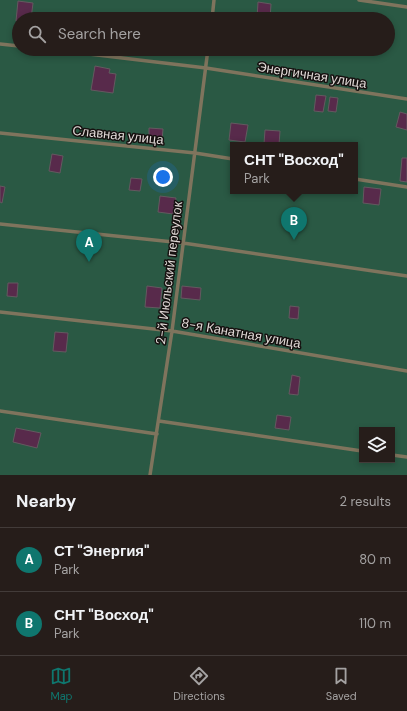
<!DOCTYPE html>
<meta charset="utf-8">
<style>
body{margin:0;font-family:"DM Sans",sans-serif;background:#322a27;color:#f1f3f6}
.controls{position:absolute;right:12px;bottom:12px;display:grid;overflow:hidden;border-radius:0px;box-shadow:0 2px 6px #0003}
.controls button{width:36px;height:36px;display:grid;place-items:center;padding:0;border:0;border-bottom:1px solid #423b39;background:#261d1a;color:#f1f3f6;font:20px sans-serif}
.you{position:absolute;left:163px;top:177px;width:14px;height:14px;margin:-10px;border:3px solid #fff;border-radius:50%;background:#1a73e8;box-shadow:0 0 0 6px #1a73e833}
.badge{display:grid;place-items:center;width:26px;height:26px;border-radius:50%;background:#0f766e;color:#fff;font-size:13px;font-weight:700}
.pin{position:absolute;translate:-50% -33px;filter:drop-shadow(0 1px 2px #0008)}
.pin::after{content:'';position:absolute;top:21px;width:14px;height:12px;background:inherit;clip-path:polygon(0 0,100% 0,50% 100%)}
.popup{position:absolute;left:230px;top:142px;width:128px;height:52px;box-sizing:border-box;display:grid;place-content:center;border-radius:0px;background:#261d1a;filter:drop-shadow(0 1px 3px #0005);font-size:13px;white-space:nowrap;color:#a4a2a2}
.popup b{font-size:15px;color:#f1f3f6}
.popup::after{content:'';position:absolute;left:50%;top:100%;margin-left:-8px;border:8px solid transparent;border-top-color:#261d1a}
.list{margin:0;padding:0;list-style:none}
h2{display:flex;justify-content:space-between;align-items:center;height:52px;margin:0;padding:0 16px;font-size:17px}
h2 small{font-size:13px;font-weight:400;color:#a4a2a2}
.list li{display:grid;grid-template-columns:26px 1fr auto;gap:12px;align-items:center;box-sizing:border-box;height:64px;padding:0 16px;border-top:1px solid #423b39}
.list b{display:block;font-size:15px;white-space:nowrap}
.list p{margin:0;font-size:13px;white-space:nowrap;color:#a4a2a2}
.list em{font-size:13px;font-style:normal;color:#a4a2a2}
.icon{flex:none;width:22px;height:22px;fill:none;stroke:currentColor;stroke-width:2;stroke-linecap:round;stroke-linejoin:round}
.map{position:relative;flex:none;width:407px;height:475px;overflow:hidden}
.search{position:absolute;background:#261d1a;box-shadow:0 2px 6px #0003;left:12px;right:12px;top:12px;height:44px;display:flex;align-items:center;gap:10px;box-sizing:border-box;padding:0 14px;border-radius:22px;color:#a4a2a2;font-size:15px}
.sheet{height:180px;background:#261d1a}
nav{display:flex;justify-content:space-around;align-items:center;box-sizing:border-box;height:56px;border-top:1px solid #423b39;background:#261d1a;font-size:11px;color:#a4a2a2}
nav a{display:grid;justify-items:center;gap:2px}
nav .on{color:#0f766e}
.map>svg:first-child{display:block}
.green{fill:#2a5944;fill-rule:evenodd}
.building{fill:#582a4b;stroke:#645960}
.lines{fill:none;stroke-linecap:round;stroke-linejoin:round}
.service{stroke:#7f745d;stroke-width:3.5}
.labels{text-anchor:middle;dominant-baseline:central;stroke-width:3;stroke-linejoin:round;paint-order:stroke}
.street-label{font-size:13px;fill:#e0d9d6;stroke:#161110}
</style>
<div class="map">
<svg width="407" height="475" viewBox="0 0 407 475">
<rect width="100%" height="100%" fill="#322723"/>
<!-- green -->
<path class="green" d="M0 0H407V475H0ZM19 19H388V49H19ZM233 145H355V191H233ZM362 430H392V460H362Z"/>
<!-- building -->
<path class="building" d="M18 1 33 3 31 19H19V22L16 21Z
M258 2 271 4 270 19H257Z
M328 15 338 17V19H328Z
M133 49H150V55L133 54Z
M95 66 110 69 109 73 116 74 113 93 91 90Z
M316 95 326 96 323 112 314 111Z
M330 97 338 98 336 112 328 111Z
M400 112 407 114V130L396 127Z
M231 123 248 125 245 142 229 140Z
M149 128 163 129 162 140H149Z
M265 130 280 131 279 145 264 144Z
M52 154 63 156 60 173 49 171Z
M402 158H407V182L400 181Z
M131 178 142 179 140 191 129 190Z
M0 186 5 187 2 203 0 202Z
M364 187 381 189 379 205 363 203Z
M160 196 176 198 173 214 158 212Z
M8 283H18L17 297 7 296Z
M147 286 162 288 160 308 145 307Z
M182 286 201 288 200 300 181 298Z
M290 306 299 307 298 319 289 318Z
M55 332 68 333 66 352 53 351Z
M292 375 300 377 298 395 289 394Z
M277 415 291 417 289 430 275 428Z
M16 428 41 433 37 448 13 442Z"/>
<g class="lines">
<!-- service -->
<path class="service" d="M359 0 407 7
M212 19 214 0
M0 44 19 46
M47 49 206 68 407 99
M0 133 195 153 233 159
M355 179 407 187
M0 224 183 243 407 276
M0 312 172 331 407 371
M0 411 157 434
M159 421 362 451
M392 455 407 457
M150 475 172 331 208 49"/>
</g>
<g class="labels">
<!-- street labels -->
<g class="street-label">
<text transform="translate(312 75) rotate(9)">Энергичная улица</text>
<text transform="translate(118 135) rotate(6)">Славная улица</text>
<text transform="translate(169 273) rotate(-83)">2-й Июльский переулок</text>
<text transform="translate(241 333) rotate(10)">8-я Канатная улица</text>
</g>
</g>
</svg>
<div class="controls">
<button><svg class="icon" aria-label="layers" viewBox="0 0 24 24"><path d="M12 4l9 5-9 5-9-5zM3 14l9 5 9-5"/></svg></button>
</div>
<div class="you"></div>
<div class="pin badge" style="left:89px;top:262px">A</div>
<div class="pin badge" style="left:294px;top:240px">B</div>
<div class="popup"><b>СНТ &quot;Восход&quot;</b>Park</div>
<div class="search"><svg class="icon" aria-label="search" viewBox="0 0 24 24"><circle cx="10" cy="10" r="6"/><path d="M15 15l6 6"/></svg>Search here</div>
</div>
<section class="sheet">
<h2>Nearby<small>2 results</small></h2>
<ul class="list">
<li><span class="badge">A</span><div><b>СТ &quot;Энергия&quot;</b><p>Park</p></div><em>80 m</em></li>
<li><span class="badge">B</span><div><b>СНТ &quot;Восход&quot;</b><p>Park</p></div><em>110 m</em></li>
</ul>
</section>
<nav>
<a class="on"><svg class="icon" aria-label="map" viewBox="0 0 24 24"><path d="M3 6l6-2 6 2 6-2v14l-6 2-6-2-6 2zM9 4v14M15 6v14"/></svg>Map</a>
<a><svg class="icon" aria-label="directions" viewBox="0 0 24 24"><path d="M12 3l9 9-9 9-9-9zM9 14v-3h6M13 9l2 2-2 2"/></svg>Directions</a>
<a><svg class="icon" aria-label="saved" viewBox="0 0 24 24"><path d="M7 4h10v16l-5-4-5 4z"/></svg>Saved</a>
</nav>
